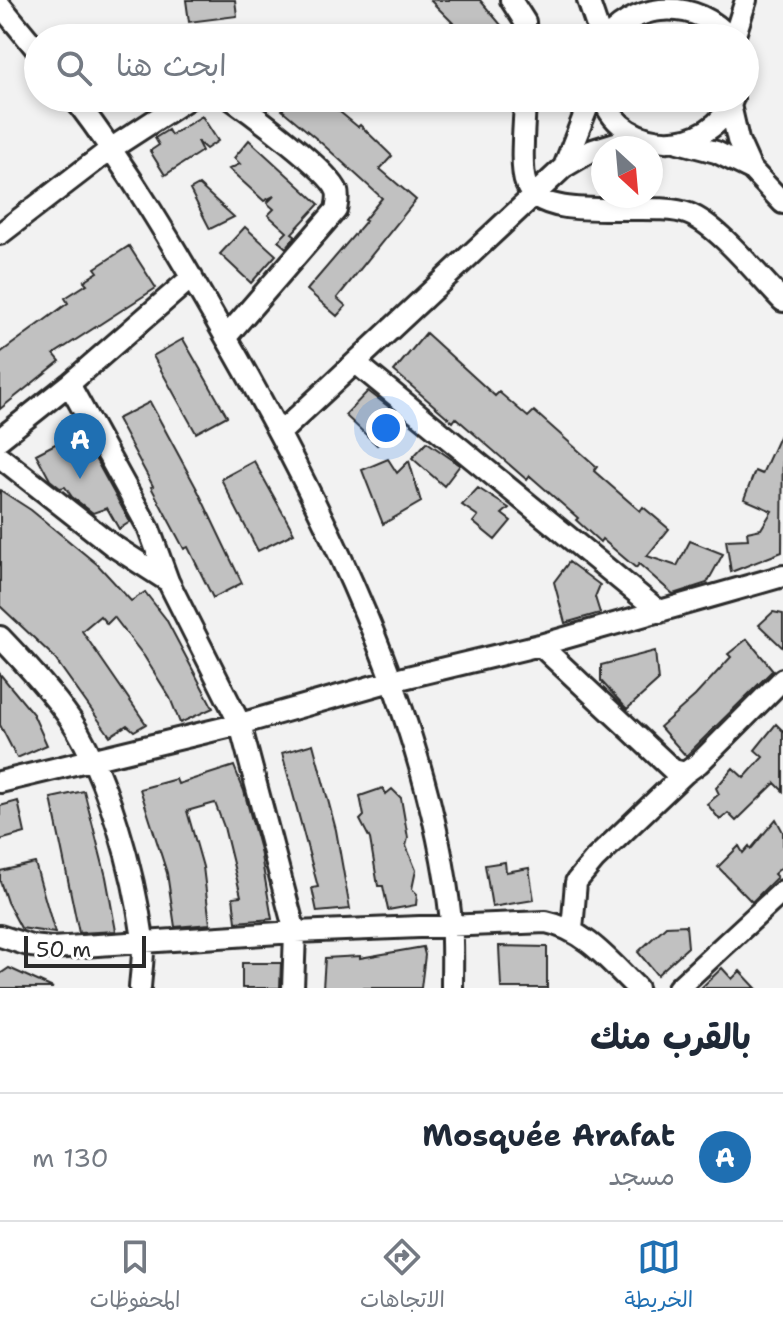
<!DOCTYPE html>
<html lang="ar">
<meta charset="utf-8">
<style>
body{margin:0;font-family:"Shantell Sans","Playpen Sans Arabic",sans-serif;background:#f6f6f7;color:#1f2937;direction:rtl}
.compass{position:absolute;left:591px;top:136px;width:72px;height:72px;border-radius:50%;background:#fff;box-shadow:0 4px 12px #0003;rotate:154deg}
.scale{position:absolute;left:24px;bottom:20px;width:122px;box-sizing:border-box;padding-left:8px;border:4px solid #2b2b2b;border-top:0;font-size:22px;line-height:28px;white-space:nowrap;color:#2b2b2b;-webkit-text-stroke:6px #fff;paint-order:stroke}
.you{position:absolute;left:386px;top:428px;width:28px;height:28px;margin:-20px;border:6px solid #fff;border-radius:50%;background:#1a73e8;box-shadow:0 0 0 12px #1a73e833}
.badge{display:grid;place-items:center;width:52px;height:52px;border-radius:50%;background:#1f6fb2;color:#fff;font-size:26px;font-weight:700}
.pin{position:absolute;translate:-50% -66px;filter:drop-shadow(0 2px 4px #0008)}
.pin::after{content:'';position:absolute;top:42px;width:28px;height:24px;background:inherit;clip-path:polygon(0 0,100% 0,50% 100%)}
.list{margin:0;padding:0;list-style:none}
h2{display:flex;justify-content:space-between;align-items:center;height:104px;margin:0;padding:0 32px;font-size:34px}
h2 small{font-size:26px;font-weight:400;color:#747a83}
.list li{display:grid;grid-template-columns:52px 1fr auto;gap:24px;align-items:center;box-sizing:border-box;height:128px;padding:0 32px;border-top:2px solid #e0e1e3}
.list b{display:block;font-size:30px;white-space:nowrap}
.list p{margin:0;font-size:26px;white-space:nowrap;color:#747a83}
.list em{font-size:26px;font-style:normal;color:#747a83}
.icon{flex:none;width:44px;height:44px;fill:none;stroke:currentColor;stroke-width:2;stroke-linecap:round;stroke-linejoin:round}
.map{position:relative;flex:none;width:783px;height:988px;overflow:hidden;direction:ltr}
.search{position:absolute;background:#fff;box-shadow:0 4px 12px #0003;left:24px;right:24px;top:24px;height:88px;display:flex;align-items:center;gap:20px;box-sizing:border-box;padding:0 28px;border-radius:44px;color:#747a83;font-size:30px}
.sheet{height:232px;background:#fff}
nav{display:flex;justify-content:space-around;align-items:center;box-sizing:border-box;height:112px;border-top:2px solid #e0e1e3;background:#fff;font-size:22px;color:#747a83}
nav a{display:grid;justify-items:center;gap:4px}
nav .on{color:#1f6fb2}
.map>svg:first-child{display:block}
.building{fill:#c1c1c1;stroke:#2b2b2b;stroke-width:2}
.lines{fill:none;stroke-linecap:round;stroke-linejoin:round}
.minor-casing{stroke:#2b2b2b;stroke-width:26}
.minor{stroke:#fff;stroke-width:20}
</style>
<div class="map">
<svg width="783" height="988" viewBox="0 0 783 988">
<rect width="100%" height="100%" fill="#f2f2f2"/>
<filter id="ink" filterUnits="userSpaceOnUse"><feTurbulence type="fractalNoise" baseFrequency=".0125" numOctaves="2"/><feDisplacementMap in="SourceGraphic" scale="16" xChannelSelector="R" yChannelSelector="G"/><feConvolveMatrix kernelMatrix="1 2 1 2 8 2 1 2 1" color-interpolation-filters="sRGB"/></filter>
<g filter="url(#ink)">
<!-- building -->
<path class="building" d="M186 0H235L237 16 189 22Z
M430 0H480L512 38H468Z
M293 98H323L358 127 360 125 392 156 380 169 416 200 337 298 346 306 337 316 307 290 366 221 364 220 382 198 318 140 282 110Z
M202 116 218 141 206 149 197 141 202 151 165 175 150 151 159 145 155 138 168 130 171 135Z
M249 140 319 204 292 233 296 236 286 248 278 241 287 232 268 215 274 209 267 203 274 196 264 201 229 169 240 164 234 158Z
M199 185 234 217 210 229 190 190Z
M245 227 276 255 251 283 220 254Z
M129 246 156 288 54 354 60 361 0 409V353L68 303 65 298 87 284 84 281 98 272 95 268Z
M426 333 495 396 499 392 528 417 534 411 597 467 594 471 640 511 643 507 669 529 647 556 677 566 690 541 723 554 707 583 673 594 639 564 636 568 602 539 600 542 576 520 578 518 530 476 527 480 456 418 453 422 394 371Z
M183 339 227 416 196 433 153 356Z
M368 391 402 417 377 445 345 415Z
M150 402 198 491 242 583 213 598 188 547 184 549 151 487 153 486 117 419Z
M783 428 782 552 731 572 726 540 748 539 747 532 761 529 772 511 744 499 755 471 762 474Z
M80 431 130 522 119 529 107 508 93 513 72 497 65 487 60 488 50 480 36 454Z
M427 442 460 465 444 486 412 458Z
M388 459 397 473 409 461 421 502 383 524 362 470Z
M254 461 294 533 258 551 221 479Z
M478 488 509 508 502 514 511 521 495 540 473 522 478 516 462 505Z
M0 490 31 510 98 565 131 601 145 592 166 619 213 708 180 723 170 698 144 656 114 617 107 624 100 616 82 631 146 724 134 731 127 725 110 736 53 656 0 606Z
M569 562 600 585 595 597 600 613 565 623 554 582Z
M773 612 783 614V648L759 625Z
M747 639 773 670 686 756 660 727 695 696 731 657 728 654Z
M655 651 658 681 627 709 601 681V665Z
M0 674 33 714 47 745 17 758 0 725Z
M776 724 783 731V791L775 783 736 821 728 813 720 820 707 804 719 794 716 788 733 768 744 778 763 757 755 750Z
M313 744 336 830 350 909 317 912 312 888 318 887 282 753Z
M234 766 244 791 260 850 272 919 236 922 233 897 241 896 224 827 215 803 187 811 203 867 210 924 175 927 167 873 140 789 176 779 178 784Z
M383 788 386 794 392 789 401 798 408 838 406 846 416 870 412 889 417 894 416 905 388 910 383 886H378L370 839 360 820 364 816 360 796Z
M84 791 106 877 116 931 79 933 51 798Z
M18 801 25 833 0 840V806Z
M776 819 783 832V866L774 874 777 877 752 902 718 867 739 846 743 853 749 846 751 849Z
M505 862 506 872 529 868 534 900 492 907 485 865Z
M35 863 44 895 55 933 21 928 7 902 0 881V871Z
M686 925 688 947 657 975 638 952 666 926Z
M499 946 547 947V988H501Z
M423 947 425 955 421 988H323L325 958 360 956V958Z
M242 963H281L280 988H242Z
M9 968 53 988H0V974Z
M722 968 732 979 740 971 756 988H701Z"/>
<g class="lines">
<!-- minor casing -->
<g class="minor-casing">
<path id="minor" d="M511 0 525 22 526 38
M588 0 601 38
M0 5 38 51
M607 38C641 0 697 0 730 38
M734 38 746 0
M74 98C129 170 175 248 220 327 321 501 430 720 451 921 453 943 452 966 452 988
M525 98C525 118 519 167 526 184 542 226 653 199 689 214 719 226 759 277 783 301
M603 98C623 156 713 155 733 98
M730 105 738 140 751 169
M678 142 716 152 751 169 783 203
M564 167 591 98
M0 234 112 148 189 98
M226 337 336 210C337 204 339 197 337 191 330 171 250 112 230 98
M356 363 660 612
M69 384 149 529 168 581
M280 433 564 167 593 150 638 136
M0 439 69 384 192 277
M0 457 112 545 168 581 240 724 295 932 293 988
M0 637C25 663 50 690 71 720 108 777 134 872 143 939 144 955 141 972 140 988
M540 645 673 770 685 773
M0 782 240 724 391 681 540 645 783 576
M572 930 576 882 595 859 685 773 699 763 783 679
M0 936 31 946 52 948 295 932 546 922C585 930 610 962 637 988
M678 988 783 891"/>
</g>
<!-- minor -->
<use href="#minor" class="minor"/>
</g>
</g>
</svg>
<svg class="compass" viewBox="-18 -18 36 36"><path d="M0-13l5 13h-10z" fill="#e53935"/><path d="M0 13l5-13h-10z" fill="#747a83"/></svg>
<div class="scale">50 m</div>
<div class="you"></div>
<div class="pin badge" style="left:80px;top:479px">A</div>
<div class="search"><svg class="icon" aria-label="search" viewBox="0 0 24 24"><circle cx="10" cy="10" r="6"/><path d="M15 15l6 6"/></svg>ابحث هنا</div>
</div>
<section class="sheet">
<h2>بالقرب منك<small></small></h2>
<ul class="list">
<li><span class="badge">A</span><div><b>Mosquée Arafat</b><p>مسجد</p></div><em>130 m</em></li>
</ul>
</section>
<nav>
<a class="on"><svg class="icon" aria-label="map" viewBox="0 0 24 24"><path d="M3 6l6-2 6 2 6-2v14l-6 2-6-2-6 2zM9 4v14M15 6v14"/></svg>الخريطة</a>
<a><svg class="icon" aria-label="directions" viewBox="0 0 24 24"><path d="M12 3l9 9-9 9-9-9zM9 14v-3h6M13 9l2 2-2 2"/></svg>الاتجاهات</a>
<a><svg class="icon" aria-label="saved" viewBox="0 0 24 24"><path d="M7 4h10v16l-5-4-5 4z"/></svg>المحفوظات</a>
</nav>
